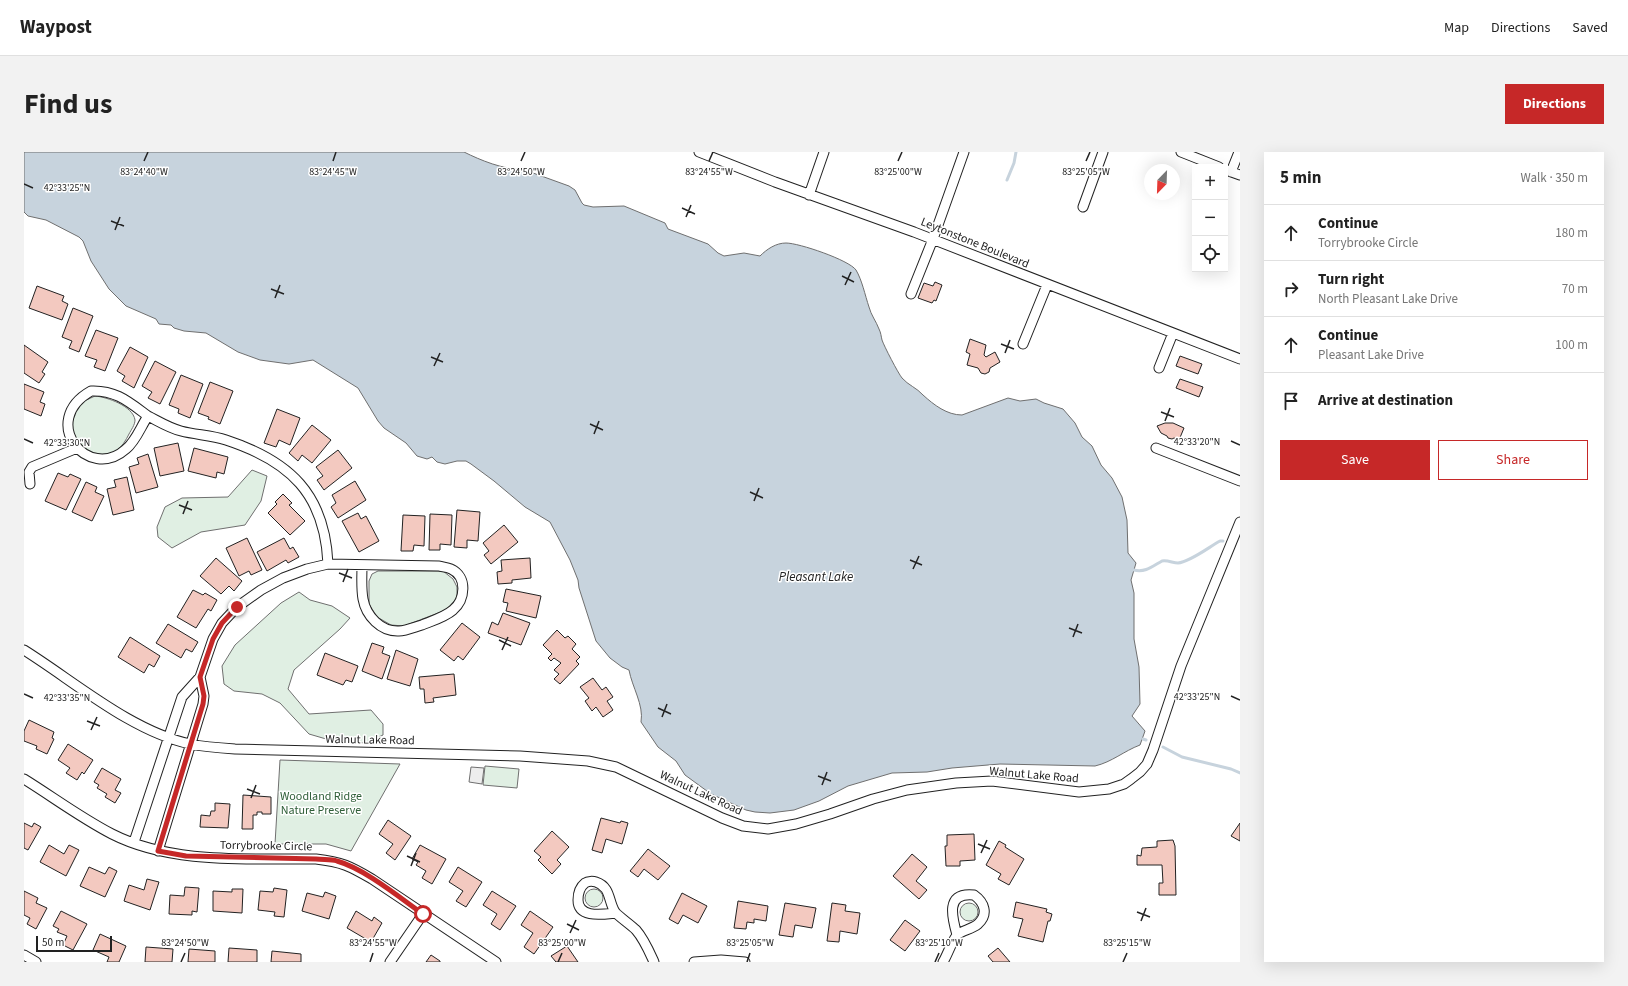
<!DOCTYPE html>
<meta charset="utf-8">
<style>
body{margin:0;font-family:"Source Sans 3",sans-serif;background:#f2f2f2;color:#222}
.controls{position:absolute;right:12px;top:12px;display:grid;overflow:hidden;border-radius:0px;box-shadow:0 4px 16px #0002}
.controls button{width:36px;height:36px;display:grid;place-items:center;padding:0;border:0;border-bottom:1px solid #e0e0e0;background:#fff;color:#222;font:20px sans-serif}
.compass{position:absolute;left:1120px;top:12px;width:36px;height:36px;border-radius:50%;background:#fff;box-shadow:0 4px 16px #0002;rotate:203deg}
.scale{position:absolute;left:12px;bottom:10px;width:76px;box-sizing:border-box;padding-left:4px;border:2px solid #222;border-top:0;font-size:11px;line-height:14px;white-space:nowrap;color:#222;-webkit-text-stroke:3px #fff;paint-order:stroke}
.stop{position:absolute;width:12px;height:12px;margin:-9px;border:3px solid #c62828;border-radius:50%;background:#fff}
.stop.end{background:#c62828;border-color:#fff;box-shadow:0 1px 4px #0008}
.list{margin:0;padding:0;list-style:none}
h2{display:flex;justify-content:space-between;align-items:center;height:52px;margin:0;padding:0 16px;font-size:17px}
h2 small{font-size:13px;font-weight:400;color:#767676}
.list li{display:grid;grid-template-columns:26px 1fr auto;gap:12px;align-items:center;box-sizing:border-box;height:56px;padding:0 16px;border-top:1px solid #e0e0e0}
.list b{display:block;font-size:15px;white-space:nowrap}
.list p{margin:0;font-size:13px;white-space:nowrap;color:#767676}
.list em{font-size:13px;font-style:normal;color:#767676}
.actions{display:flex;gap:8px;padding:12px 16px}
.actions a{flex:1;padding:9px 0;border:1px solid #c62828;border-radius:0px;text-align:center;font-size:14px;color:#c62828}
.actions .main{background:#c62828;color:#fff}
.icon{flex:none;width:22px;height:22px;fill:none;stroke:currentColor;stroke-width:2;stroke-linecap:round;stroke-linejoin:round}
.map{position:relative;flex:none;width:1216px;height:810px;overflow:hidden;border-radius:0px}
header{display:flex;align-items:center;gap:24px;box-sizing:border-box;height:56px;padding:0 20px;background:#fff;border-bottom:1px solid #e0e0e0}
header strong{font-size:19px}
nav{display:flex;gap:22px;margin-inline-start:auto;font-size:14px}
.intro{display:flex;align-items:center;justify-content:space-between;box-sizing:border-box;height:96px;padding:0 24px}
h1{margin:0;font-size:28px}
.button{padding:10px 18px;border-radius:0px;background:#c62828;color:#fff;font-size:14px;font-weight:700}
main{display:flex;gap:24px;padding:0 24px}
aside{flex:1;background:#fff;border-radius:0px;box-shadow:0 4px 16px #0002}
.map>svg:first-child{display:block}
.green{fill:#e0efe3;stroke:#6f6f6f}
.parking{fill:#ededed;stroke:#6f6f6f}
.water{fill:#c7d3dd;stroke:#6f6f6f}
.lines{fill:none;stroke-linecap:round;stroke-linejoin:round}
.stream{stroke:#c7d3dd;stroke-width:3}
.building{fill:#f3c9c0;stroke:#222}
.street-casing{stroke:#222;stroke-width:11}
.street{stroke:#fff;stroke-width:9}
.route{stroke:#c62828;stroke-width:5}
.ticks{fill:none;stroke:#222;stroke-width:1.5}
.labels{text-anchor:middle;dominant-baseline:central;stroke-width:3;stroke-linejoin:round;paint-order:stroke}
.street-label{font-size:12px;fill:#222;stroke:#fff}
.park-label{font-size:12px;fill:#2f5e38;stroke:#fff}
.water-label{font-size:13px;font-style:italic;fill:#222;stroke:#fff}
.ticks-label{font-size:10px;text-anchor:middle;fill:#222;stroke:#fff;stroke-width:3;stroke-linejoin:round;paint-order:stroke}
</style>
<header>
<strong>Waypost</strong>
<nav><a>Map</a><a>Directions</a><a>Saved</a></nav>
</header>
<div class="intro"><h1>Find us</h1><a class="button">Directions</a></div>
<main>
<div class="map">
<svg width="1216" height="810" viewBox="0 0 1216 810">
<rect width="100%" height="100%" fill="#fff"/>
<!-- green -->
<path class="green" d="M71 244C83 245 109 254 111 268 111 273 107 278 105 282 102 288 98 295 92 299 84 304 70 303 62 299 58 296 55 291 52 287 45 279 47 261 55 253 59 249 65 247 71 244Z
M228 318 243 324 237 349 221 373 177 380 148 396 134 385 133 375 141 355 158 346 204 345Z
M354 419H419L429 427 433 435V442L432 447 422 458 380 474 367 473 353 465 345 452V429L348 422Z
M275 440 286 448 308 454 326 466 316 477 270 518 264 537 285 562 347 558 359 572V583L342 591 309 589 285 582 256 551 238 542 210 539 200 532 198 514 211 493 257 451Z
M256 608 376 612 327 699 302 692H251Z
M461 614 495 617 493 636 459 633Z
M561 746a9 9 0 1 1 18 0a9 9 0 1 1-18 0Z
M936 760a9 9 0 1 1 18 0a9 9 0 1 1-18 0Z"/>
<!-- parking -->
<path class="parking" d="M447 615 460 616 458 632 445 630Z"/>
<!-- water -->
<path class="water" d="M0 0H440C456 8 480 18 498 17L545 34 551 38 558 51 560 53 569 55 600 54 641 71 644 77 684 92 694 101 700 104 720 101 736 104C743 97 752 91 762 91 775 91 825 108 832 118 838 128 841 143 845 155 847 163 852 169 855 177 857 181 857 184 858 188 860 194 874 221 878 226 884 233 893 236 899 243 910 253 923 263 938 263L984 246 996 249 1012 247 1020 251 1039 257 1051 271 1058 285 1068 294 1077 313 1088 326 1098 345 1103 368 1104 401 1112 411 1107 428 1110 441V487L1115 515 1116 552 1108 564 1121 579 1116 593C1100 599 1088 610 1071 614L976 612 928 616 903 620 868 621 824 634 795 649 770 658 746 661 731 660 722 658 687 642 661 623 652 609 634 595 617 570C620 553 608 535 605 518L598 515 586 506 572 489 555 436 554 428 546 408 526 370 501 355 470 329 447 312 442 309H433L421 312 413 310 408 305 403 307 393 304 382 291 360 276 354 269 334 236 289 208 265 212 236 208 214 200 182 181 160 179 150 176 147 173 135 172 132 167 102 154 85 137 67 109 59 89 55 85 22 68 4 64 0 60Z"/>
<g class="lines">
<!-- stream -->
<path class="stream" d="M983 28 990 11 992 0
M1110 418C1121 421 1129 414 1138 409 1144 408 1149 411 1154 411 1166 410 1185 395 1196 389H1199
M1119 587 1122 588
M1139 595 1158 605 1207 617 1216 621"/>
</g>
<!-- building -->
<path class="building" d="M911 130 918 133 912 149 910 148 908 151 894 146 900 131 909 134Z
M13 134 40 144 38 149 44 152 38 168 5 156Z
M49 156 69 164 55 200 45 196 48 189 38 185Z
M72 178 94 186 81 219 70 215 73 208 61 204Z
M946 187 962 193 960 203 962 205 971 200 976 210 966 216 965 220 961 222 957 221 954 216 943 213 946 202 942 200Z
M0 193 24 210 18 220 21 222 15 231 0 221Z
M106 195 124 205 110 236 98 229 101 224 93 219Z
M1156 204 1178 212 1174 222 1152 214Z
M131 209 152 220 136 252 124 246 128 240 118 234Z
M157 223 179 232 166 266 154 261 155 257 145 253Z
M1156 227 1179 235 1175 245 1152 236Z
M186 230 209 239 196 272 184 267 185 265 174 261Z
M0 232 20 240 16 250 21 252 17 264 0 257Z
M253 257 276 266 266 293 255 288 252 295 240 291Z
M1141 271H1149L1160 276 1155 288 1150 286 1148 287 1144 286 1143 284 1137 281 1133 274Z
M288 273 307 288 288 311 278 303 274 309 265 301Z
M154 291 160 319 136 324 130 296Z
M170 296 204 305 200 322 193 320 192 326 164 319Z
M314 298 328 316 300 338 293 328 299 324 292 315Z
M124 302 134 335 112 341 105 315 115 312 113 306Z
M34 321 44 325 46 322 57 327 42 358 21 349Z
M103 325 110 358 89 363 83 337 92 335 90 328Z
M331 329 342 348 314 366 307 355 312 351 308 343Z
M62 330 73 335 71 340 80 344 68 369 48 360Z
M259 342 268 351 265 353 281 369 266 383 244 361 253 352 251 350Z
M433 358 456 360 454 389 443 388V396L430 395Z
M334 361 337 367 342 364 355 389 335 400 318 369Z
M406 362 428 363 427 393 416 392V398H405Z
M379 363 401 364 400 394 390 393 389 399H377Z
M480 373 494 390 467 412 460 403 465 399 459 391Z
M223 386 238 418 227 423 225 419 215 424 202 396Z
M260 386 266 397 269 395 275 405 264 411 262 408 243 419 233 400Z
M192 406 218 429 210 439 205 434 197 442 176 424Z
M506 406 507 426 488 428V431L474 432 473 420 478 419 477 408Z
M482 437 517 444 512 466 482 459 484 451 479 450Z
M169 438 179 443 181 441 193 448 187 459 184 457 172 476 153 465Z
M479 461 506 471 497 493 464 481 468 470 474 473Z
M438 471 456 485 439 508 434 504 430 509 416 498Z
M144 472 174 490 168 500 162 497 157 506 132 491Z
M533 478 541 486 544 484 552 492 548 497 556 505 552 509 555 512 536 532 530 527 535 522 530 518 537 511 530 506 527 509 524 506 528 502 519 493Z
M106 485 136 504 130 515 125 512 120 521 94 505Z
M348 491 360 495 358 501 366 504 358 527 338 519Z
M372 498 394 507 386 534 363 527Z
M301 501 334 514 328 530 322 528 319 533 293 523Z
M430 522 432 543 409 546 410 550 401 551 400 537H396L395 525Z
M569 526 578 538 582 535 589 545 583 549 589 558 579 565 572 555 568 559 561 549 565 546 556 535Z
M5 568 30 580 28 586 30 587 23 602 12 597 13 594 0 589V579Z
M44 592 69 608 60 622 58 620 53 628 42 621 46 616 34 608Z
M78 616 97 627 91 638 97 641 91 651 81 645 83 642 73 636 75 633 70 630Z
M219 643 247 645V662H238V660H233V663H229V677H218Z
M191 651 206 652 204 676 176 675 177 663 186 664 187 659H191Z
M577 666 596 671 597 669 604 671 598 692 582 687 578 701 568 698Z
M364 668 387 684 371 708 362 701 369 692 355 682Z
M0 671 8 675 10 671 17 675 4 698 0 696Z
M1216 671V689L1207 684Z
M528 679 545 695 533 708 537 712 528 722 514 708 517 705 510 699Z
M950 682 951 708 936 709V714H922L921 694H923V683Z
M1149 688 1151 694 1152 743H1135V731H1139L1138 713H1113V703L1117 704 1118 696 1133 695V689Z
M975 689 982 693 981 695 1000 707 985 733 974 727 977 722 962 713Z
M25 693 40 702 45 693 55 698 42 724 16 710Z
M396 693 422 707 408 732 398 726 402 719 392 713 394 710 388 707Z
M624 697 646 714 634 728 620 717 614 725 606 719Z
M888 702 903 715 892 729 903 738 895 747 869 724Z
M65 715 81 722 85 715 93 719 81 745 56 734Z
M434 715 458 730 442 755 432 749 439 739 425 730Z
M123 727 135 730 126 758 100 749 105 733 120 738Z
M161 735 175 736 173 760 168 759V763L145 762 146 743 160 744Z
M250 736 263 738 260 765 250 764 251 760 234 758 236 739 249 740Z
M208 737H219L218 761 189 759V739L208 740Z
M0 739 14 746 12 751 23 756 12 777 3 772 6 766 0 763Z
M468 739 492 754 476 778 467 772 473 762 459 753Z
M301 740 312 744 305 767 278 759 283 741 299 745Z
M658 741 683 754 674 771 659 763 654 772 645 767Z
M714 749 744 754 742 769 730 767V771L723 770 722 777 710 776Z
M992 750 1023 757 1022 760 1028 762 1026 769H1024L1019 790 994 784 999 767 989 765Z
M761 751 792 756 788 776 771 773 769 785 755 783Z
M808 751 822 753 821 759 836 761 833 782 816 779 815 790 803 789Z
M37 759 63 772 49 798 39 793 43 784 33 780 35 777 29 774Z
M332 759 348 769 350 765 358 771 347 790 323 776Z
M506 759 529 775 510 802 500 795 509 781 497 773Z
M881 768 896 779 881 799 866 788Z
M76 782 102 794 95 810H83L85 805 69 798Z
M543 794 554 810H532L527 804Z
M122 795 149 797 148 810H121Z
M205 796 233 798V810H204Z
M974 796 986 810H969L964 804Z
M165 797 191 799V810H164Z
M248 799 277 802V810H247Z
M407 803 416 809V810H402Z"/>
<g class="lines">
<!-- street casing -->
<g class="street-casing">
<path id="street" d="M675 0 751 30 890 80 1216 207
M1157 0 1195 15
M1202 18 1216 23
M1207 20 1215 0
M785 43 800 0
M1059 55 1079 0
M887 142 909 87 940 0
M999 192 1023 133
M1135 216 1149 181
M67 239C92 238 105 250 124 264 117 274 112 289 102 297 64 331 14 269 67 239Z
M124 264C134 269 145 276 157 279 172 283 187 283 202 288 266 309 301 342 304 412
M1132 296 1216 329
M6 332 5 320 8 315 53 296
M0 498C51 530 107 579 166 592 181 595 196 596 211 597L496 604 564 609 592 615 698 666 719 674 744 677 772 672 806 662 849 647 883 638 932 631 968 629 1055 640 1085 637 1100 632 1107 627 1116 620 1123 612 1129 598 1157 514 1216 370
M0 627C29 645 57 666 88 682 149 713 225 706 292 707 318 710 326 714 348 727L472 810
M110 690 158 545 176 525 189 487 198 471 213 455 237 438 259 426 283 417 304 412 415 414C418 415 423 415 427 417 444 425 441 448 429 458 421 465 408 469 398 473 391 475 382 479 375 479 357 480 342 464 339 447 337 436 338 424 338 413
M134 699 179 552 180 544 176 525
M592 761C580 762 554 767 554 748 554 742 556 735 561 731 564 729 569 729 572 730 587 735 584 749 591 760 594 764 607 773 612 778 620 787 625 799 630 810
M0 803 12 810
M366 810 399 762
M670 810 697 808 721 810
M919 810C923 804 929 786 934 782 940 778 948 777 954 772 965 762 960 750 950 743 921 740 928 765 933 783"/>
</g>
<!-- street -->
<use href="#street" class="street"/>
</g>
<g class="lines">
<!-- route -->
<path class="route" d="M213 455 198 471 189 487 176 525 180 544 179 552 134 699 162 704 292 707C299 708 307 707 313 709 341 717 375 745 399 762"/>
</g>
<!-- ticks -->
<path class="ticks" d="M120 9 124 0M309 9 312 0M497 9 501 0M685 9 689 0M874 9 878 0M1062 9 1066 0M0 32 9 36M658 56 671 62M662 65 667 53M87 69 100 74M91 78 96 65M818 124 830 130M821 133 827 120M247 137 260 142M251 146 256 133M977 192 990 197M981 201 986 188M407 205 419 210M410 214 416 201M1137 260 1150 265M1141 269 1146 256M566 272 579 278M570 282 575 269M0 287 9 291M1207 289 1216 293M726 340 739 346M730 349 735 336M155 353 168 358M159 362 164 349M886 408 898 413M889 417 895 404M315 421 328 426M319 430 324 417M1045 476 1058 481M1049 485 1054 472M475 488 487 494M478 498 484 485M0 542 9 546M1207 544 1216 548M634 556 647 562M638 565 643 552M63 569 76 574M67 578 73 565M794 624 807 629M798 633 803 620M223 637 236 642M227 646 232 633M954 692 966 697M957 701 963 688M383 704 396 710M387 714 392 701M1113 760 1126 765M1117 769 1122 756M543 772 555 778M546 781 552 768M157 810 161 801M346 810 349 801M534 810 538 801M723 810 726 801M911 810 915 801M1099 810 1103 801"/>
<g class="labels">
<!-- street labels -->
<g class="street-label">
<text transform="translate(951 91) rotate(22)">Leytonstone Boulevard</text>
<text transform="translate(346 588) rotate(1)">Walnut Lake Road</text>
<text transform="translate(1010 623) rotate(5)">Walnut Lake Road</text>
<text transform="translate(677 641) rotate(25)">Walnut Lake Road</text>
<text transform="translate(242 694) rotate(1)">Torrybrooke Circle</text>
</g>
<!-- park labels -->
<g class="park-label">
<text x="297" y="644">Woodland Ridge<tspan x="297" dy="14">Nature Preserve</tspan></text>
</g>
<!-- water labels -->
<g class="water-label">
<text x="792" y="425">Pleasant Lake</text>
</g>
</g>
<g class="ticks-label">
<text x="120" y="23">83°24'40"W</text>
<text x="309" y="23">83°24'45"W</text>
<text x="685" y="23">83°24'55"W</text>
<text x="497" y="23">83°24'50"W</text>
<text x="874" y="23">83°25'00"W</text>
<text x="1062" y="23">83°25'05"W</text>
<text x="43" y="39">42°33'25"N</text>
<text x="1173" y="293">42°33'20"N</text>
<text x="43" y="294">42°33'30"N</text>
<text x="1173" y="548">42°33'25"N</text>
<text x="43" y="549">42°33'35"N</text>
<text x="161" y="794">83°24'50"W</text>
<text x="349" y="794">83°24'55"W</text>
<text x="538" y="794">83°25'00"W</text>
<text x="726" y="794">83°25'05"W</text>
<text x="915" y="794">83°25'10"W</text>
<text x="1103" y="794">83°25'15"W</text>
</g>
</svg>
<div class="controls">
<button>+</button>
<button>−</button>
<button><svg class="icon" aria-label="locate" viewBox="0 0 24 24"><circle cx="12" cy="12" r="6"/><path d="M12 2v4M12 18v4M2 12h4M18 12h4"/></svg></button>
</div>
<svg class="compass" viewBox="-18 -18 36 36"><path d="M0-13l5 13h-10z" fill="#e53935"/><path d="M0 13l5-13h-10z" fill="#767676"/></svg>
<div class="scale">50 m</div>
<div class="stop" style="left:399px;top:762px"></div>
<div class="stop end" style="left:213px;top:455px"></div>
</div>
<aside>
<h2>5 min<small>Walk · 350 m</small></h2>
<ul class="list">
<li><svg class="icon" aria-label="ahead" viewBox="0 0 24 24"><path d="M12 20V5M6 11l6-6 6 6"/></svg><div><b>Continue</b><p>Torrybrooke Circle</p></div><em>180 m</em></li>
<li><svg class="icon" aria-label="right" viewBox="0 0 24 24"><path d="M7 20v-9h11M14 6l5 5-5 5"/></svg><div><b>Turn right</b><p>North Pleasant Lake Drive</p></div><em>70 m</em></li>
<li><svg class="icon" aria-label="ahead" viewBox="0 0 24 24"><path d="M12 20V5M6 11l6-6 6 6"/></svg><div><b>Continue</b><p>Pleasant Lake Drive</p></div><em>100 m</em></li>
<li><svg class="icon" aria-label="arrive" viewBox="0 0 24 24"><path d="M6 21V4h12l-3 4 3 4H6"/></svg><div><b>Arrive at destination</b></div></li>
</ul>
<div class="actions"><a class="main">Save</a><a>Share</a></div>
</aside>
</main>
